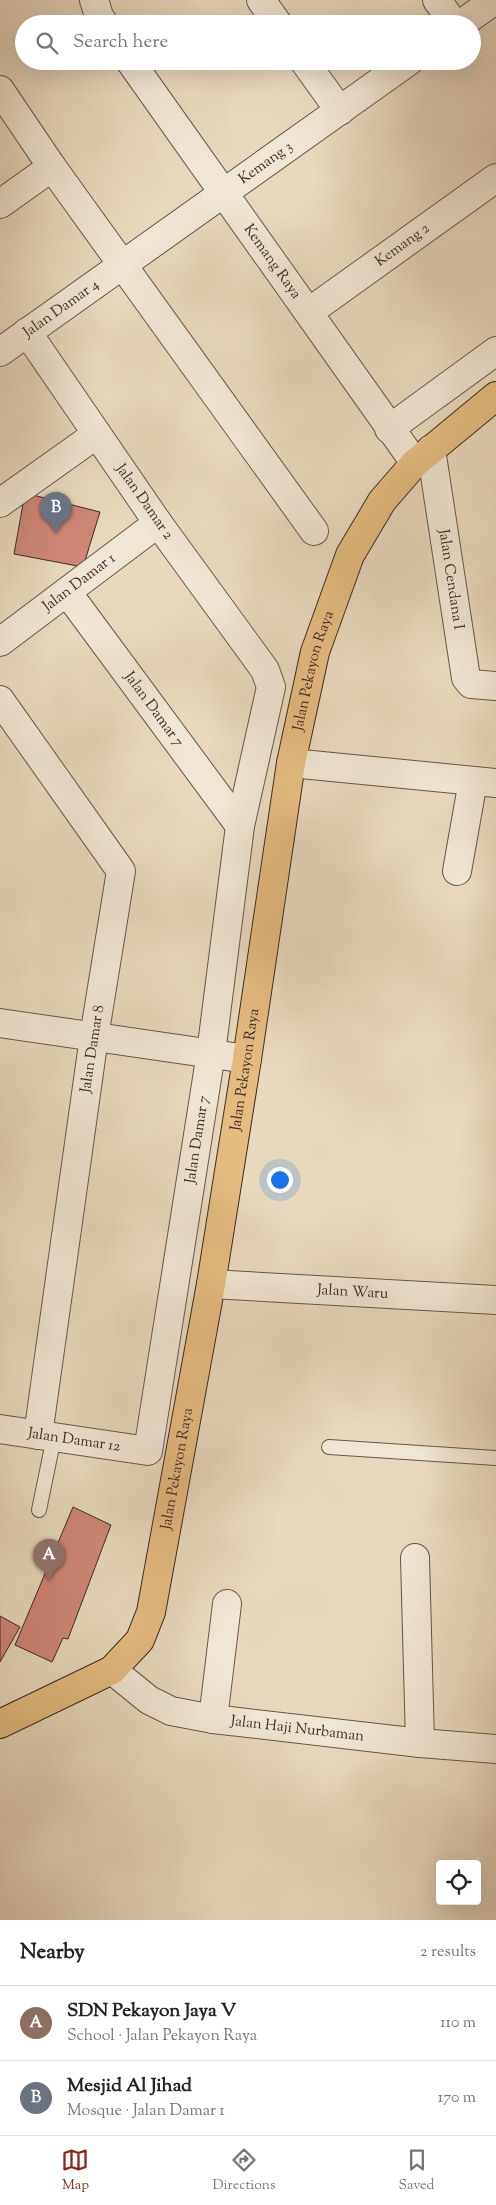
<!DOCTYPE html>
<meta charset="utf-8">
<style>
body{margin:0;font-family:"Sorts Mill Goudy",serif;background:#f2f2f2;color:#222}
.controls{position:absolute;right:15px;bottom:15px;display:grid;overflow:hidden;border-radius:5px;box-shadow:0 5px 20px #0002}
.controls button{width:45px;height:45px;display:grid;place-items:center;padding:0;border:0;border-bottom:1px solid #e0e0e0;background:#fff;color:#222;font:25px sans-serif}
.you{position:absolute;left:279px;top:1179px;width:18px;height:18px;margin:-12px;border:4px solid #fff;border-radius:50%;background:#1a73e8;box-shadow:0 0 0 8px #1a73e833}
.badge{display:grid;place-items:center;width:32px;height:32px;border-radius:50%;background:#8f2418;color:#fff;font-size:16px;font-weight:700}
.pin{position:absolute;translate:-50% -41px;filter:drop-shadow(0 1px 2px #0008)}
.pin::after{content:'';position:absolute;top:26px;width:18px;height:15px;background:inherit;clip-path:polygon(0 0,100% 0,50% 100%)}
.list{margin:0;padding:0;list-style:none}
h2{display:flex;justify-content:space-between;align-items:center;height:65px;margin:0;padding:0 20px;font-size:21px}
h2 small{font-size:16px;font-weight:400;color:#767676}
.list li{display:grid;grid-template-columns:32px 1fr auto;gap:15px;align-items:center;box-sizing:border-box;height:75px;padding:0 20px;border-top:1px solid #e0e0e0}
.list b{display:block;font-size:19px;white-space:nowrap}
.list p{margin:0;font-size:16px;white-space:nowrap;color:#767676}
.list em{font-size:16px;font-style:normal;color:#767676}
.icon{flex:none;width:28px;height:28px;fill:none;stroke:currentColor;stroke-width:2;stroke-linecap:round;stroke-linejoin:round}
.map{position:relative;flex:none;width:496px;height:1920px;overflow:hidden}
.search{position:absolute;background:#fff;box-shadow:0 5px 20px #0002;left:15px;right:15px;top:15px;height:55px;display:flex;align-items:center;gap:12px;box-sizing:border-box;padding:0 18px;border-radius:28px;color:#767676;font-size:19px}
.sheet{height:215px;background:#fff}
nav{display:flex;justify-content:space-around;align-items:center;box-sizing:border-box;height:70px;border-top:1px solid #e0e0e0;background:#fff;font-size:14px;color:#767676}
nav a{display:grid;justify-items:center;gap:2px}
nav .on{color:#8f2418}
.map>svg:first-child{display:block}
.building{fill:#cf8678;stroke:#3a2c26}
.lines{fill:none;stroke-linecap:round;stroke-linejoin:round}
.service-casing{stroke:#66574c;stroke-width:16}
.minor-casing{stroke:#66574c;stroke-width:30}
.primary-casing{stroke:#3a2c26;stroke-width:30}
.service{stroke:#f0e6d5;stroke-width:14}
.minor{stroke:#f0e6d5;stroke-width:28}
.primary{stroke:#e4bc7f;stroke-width:28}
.labels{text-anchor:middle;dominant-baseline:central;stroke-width:4;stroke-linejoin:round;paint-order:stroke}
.street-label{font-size:15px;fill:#3a2c26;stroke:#f0e6d5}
</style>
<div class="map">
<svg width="496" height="1920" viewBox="0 0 496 1920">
<rect width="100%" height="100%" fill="#e8d9be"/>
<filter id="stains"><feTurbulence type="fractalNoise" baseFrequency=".004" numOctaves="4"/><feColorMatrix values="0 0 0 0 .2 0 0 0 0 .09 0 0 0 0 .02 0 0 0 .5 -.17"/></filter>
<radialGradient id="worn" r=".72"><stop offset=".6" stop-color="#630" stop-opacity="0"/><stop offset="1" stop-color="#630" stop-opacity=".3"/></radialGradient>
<!-- building -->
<path class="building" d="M25 493 100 512 83 567 14 554Z
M73 1507 111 1525 68 1639 63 1638 52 1662 15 1645Z
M0 1616 20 1627 0 1662Z"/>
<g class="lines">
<!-- service casing -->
<g class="service-casing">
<path id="service" d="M329 1447 496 1458
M39 1510 54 1437"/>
</g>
<!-- minor casing -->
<g class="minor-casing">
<g id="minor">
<path d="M94 0 99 16 104 24"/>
<path d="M261 0 278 24"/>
<path d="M437 0 454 24"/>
<path d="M461 24 495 0"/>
<path id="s1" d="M130 61 415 463"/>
<path d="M304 61 340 111"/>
<path d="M0 90 52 167 314 531"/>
<path d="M0 204 52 167"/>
<path id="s2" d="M309 312 496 178"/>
<path id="s3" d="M0 352 409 61"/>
<path d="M389 429 496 351"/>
<path id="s4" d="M431 449 466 678 471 684 496 686"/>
<path d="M0 503 97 434"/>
<path id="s5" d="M67 592 240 826"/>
<path id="s6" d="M0 642 158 523"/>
<path d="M0 700 121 871 94 1037 38 1435"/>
<path d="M291 763 496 783"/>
<path d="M457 871 473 781"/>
<path d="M0 1023 247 1059"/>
<path id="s7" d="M211 1284 496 1300"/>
<path id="s8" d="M0 1429 148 1451 211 1053 240 826 271 687 265 670 158 523 27 332"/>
<path d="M415 1558 420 1743"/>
<path id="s9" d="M112 1670 149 1700 171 1711 213 1719 420 1743 496 1749"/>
<path d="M213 1719 227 1604"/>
</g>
</g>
<!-- primary casing -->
<g class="primary-casing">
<g id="primary">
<path id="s10" d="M0 1724 112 1670 140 1640 151 1612 211 1284 247 1059 291 763 315 652 350 555 382 501 415 463 496 396"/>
</g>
</g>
<!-- service -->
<use href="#service" class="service"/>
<!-- minor -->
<use href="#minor" class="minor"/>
<!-- primary -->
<use href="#primary" class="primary"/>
</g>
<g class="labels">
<!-- street labels -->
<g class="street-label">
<text stroke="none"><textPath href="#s3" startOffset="326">Kemang 3</textPath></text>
<text stroke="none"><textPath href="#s2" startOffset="115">Kemang 2</textPath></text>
<text stroke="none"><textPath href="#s1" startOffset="246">Kemang Raya</textPath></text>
<text stroke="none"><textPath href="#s3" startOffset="75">Jalan Damar 4</textPath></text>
<text transform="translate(144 502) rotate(55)">Jalan Damar 2</text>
<text stroke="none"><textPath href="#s4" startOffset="132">Jalan Cendana I</textPath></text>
<text stroke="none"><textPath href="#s6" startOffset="99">Jalan Damar 1</textPath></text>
<text stroke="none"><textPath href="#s10" startOffset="1151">Jalan Pekayon Raya</textPath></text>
<text stroke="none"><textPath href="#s5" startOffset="146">Jalan Damar 7</textPath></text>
<text transform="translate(93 1049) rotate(-81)">Jalan Damar 8</text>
<text stroke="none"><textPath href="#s10" startOffset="746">Jalan Pekayon Raya</textPath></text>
<text stroke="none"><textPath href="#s8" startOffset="465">Jalan Damar 7</textPath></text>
<text stroke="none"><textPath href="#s7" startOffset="142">Jalan Waru</textPath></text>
<text stroke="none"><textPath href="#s8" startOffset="75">Jalan Damar 12</textPath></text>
<text stroke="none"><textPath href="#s10" startOffset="341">Jalan Pekayon Raya</textPath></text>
<text stroke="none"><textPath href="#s9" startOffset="200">Jalan Haji Nurbaman</textPath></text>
</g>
</g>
<rect width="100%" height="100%" filter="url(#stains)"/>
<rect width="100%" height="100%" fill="url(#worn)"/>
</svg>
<div class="controls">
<button><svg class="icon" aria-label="locate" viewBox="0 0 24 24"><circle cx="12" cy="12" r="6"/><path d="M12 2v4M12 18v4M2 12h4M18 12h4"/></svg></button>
</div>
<div class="you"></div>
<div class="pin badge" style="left:49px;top:1580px;background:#8d6e63">A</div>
<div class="pin badge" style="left:56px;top:533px;background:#6b7280">B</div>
<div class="search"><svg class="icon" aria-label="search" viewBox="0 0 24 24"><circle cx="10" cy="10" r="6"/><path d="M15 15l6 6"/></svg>Search here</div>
</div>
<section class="sheet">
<h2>Nearby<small>2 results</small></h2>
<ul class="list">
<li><span class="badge" style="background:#8d6e63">A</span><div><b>SDN Pekayon Jaya V</b><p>School · Jalan Pekayon Raya</p></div><em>110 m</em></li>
<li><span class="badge" style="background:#6b7280">B</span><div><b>Mesjid Al Jihad</b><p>Mosque · Jalan Damar 1</p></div><em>170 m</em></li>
</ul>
</section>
<nav>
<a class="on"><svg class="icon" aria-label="map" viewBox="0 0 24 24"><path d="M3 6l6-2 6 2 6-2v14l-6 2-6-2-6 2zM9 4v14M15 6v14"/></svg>Map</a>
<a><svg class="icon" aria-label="directions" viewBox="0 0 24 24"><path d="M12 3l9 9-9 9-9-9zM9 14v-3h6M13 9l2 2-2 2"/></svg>Directions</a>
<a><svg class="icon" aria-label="saved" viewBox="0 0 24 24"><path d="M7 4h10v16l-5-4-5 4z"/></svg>Saved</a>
</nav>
